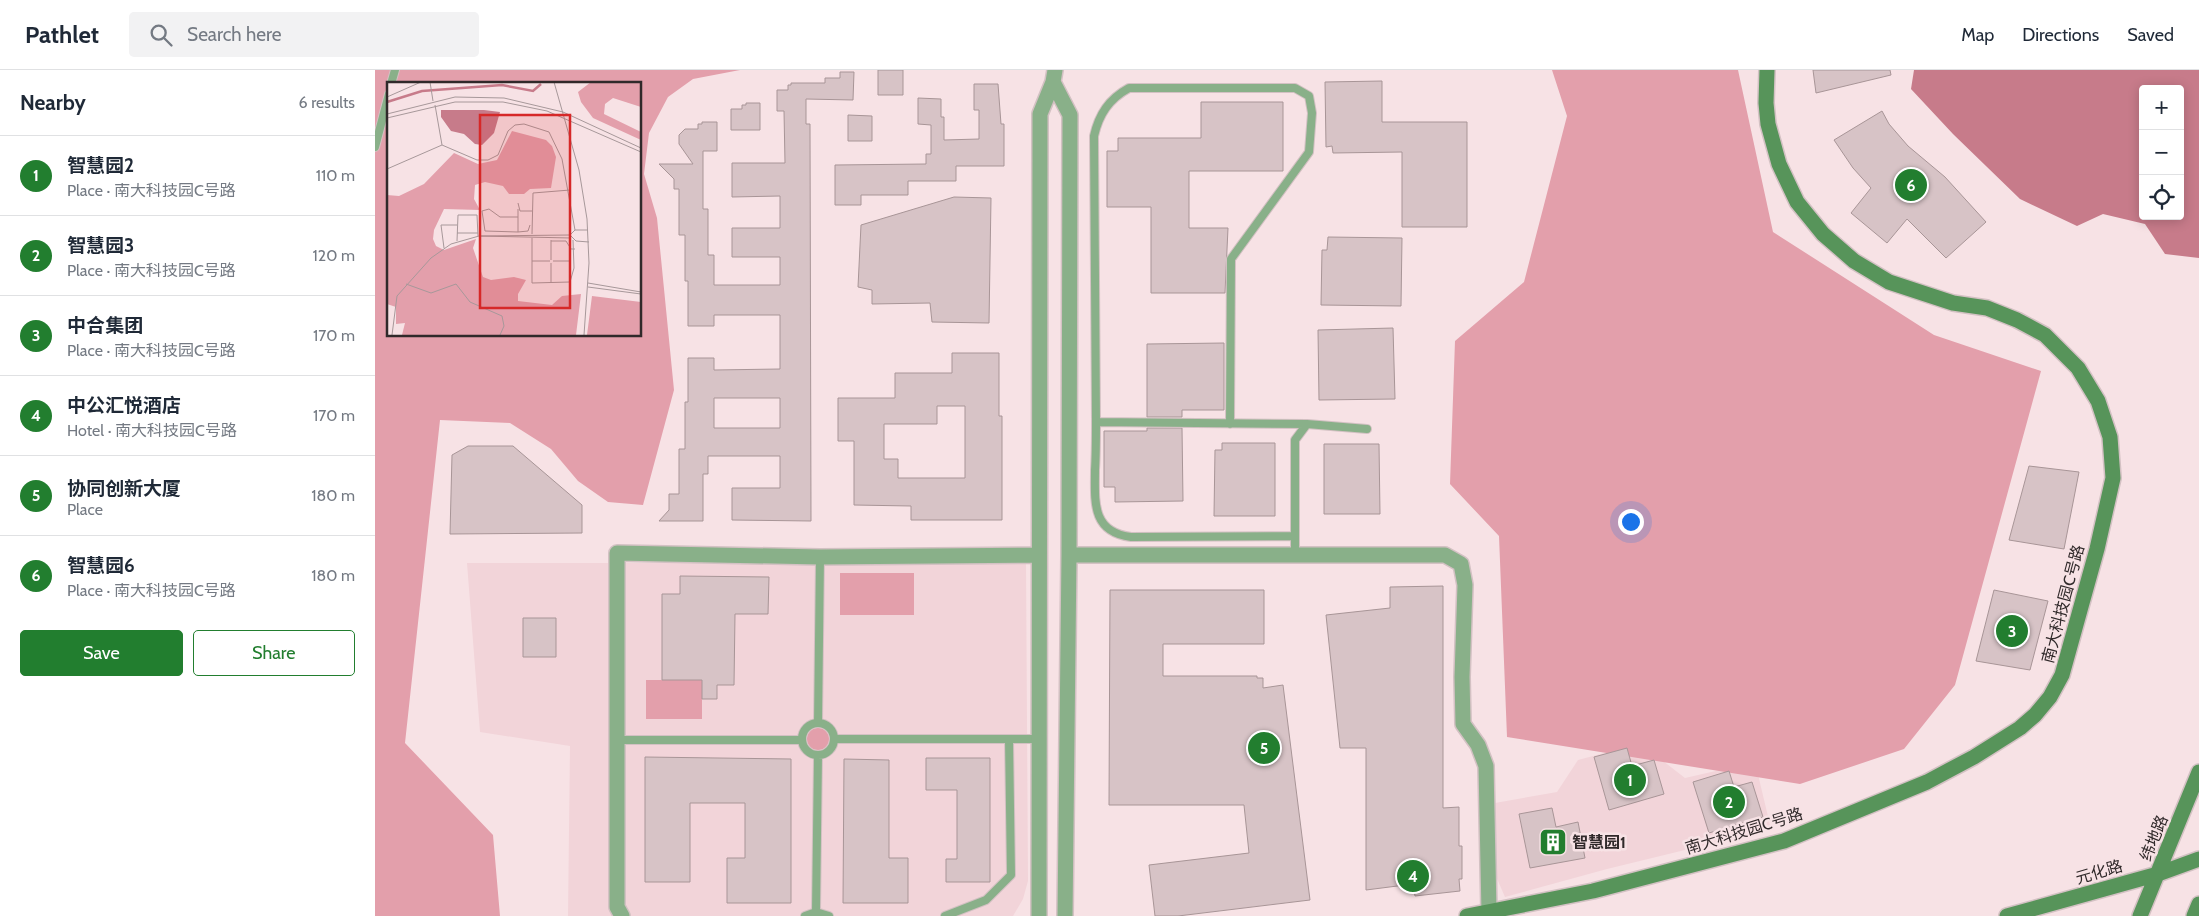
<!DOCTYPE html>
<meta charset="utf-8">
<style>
body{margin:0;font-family:Cabin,"Noto Sans SC",sans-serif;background:#f2f2f3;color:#1f2937}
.controls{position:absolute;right:15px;top:15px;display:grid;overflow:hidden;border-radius:5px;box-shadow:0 2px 12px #0003}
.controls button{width:45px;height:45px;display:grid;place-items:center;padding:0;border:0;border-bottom:1px solid #e0e1e3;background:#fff;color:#1f2937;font:25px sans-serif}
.you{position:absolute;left:1255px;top:451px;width:18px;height:18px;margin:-12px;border:4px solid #fff;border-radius:50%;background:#1a73e8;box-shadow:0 0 0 8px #1a73e833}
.badge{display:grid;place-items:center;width:32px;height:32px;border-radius:50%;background:#227e2f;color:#fff;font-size:16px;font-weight:700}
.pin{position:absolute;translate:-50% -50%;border:2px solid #fff;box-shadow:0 1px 5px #0006}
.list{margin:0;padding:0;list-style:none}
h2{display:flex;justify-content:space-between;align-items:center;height:65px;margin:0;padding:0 20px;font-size:21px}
h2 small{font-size:16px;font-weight:400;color:#747a83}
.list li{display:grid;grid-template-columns:32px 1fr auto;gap:15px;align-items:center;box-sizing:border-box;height:80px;padding:0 20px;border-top:1px solid #e0e1e3}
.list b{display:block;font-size:19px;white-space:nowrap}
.list p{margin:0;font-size:16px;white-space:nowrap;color:#747a83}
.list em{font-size:16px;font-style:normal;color:#747a83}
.actions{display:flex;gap:10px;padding:15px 20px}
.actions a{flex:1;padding:11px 0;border:1px solid #227e2f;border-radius:5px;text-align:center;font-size:18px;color:#227e2f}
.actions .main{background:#227e2f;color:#fff}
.icon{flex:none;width:28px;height:28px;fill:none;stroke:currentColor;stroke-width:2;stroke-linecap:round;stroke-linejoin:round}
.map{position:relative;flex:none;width:1824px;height:846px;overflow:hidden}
header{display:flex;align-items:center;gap:30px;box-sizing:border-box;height:70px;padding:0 25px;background:#fff;border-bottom:1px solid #e0e1e3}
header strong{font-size:24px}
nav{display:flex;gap:28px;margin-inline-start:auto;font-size:18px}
.search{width:350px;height:45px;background:#f2f2f3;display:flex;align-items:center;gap:12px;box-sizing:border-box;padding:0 18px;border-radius:5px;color:#747a83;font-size:19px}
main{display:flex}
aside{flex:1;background:#fff}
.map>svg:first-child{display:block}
.built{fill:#f2d4d9}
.green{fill:#e39fab;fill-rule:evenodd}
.water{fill:#c77b8a;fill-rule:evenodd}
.building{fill:#d7c3c6;stroke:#a89597;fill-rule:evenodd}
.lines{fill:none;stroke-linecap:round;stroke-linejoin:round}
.lane-casing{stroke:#d3c1c3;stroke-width:10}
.street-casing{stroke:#d3c1c3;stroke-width:18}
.secondary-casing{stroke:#d3c1c3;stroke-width:18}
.lane{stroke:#89b089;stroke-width:8}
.street{stroke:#89b089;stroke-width:15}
.secondary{stroke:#57945a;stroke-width:15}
.labels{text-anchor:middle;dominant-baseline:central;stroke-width:5;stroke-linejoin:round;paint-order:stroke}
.street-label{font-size:16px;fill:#30292a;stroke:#f7e2e5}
.poi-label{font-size:16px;font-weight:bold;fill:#30292a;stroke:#f7e2e5;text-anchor:start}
.inset-river{fill:none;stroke:#c77b8a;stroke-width:2.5}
.inset-road{fill:none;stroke:#a7989a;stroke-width:1}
.view{fill:#d62828;fill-opacity:0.15;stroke:#d62828;stroke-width:2.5}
.inset-edge{fill:none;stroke:#30292a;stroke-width:2.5}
</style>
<header>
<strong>Pathlet</strong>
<div class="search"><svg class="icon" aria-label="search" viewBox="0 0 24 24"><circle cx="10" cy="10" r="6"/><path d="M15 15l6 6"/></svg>Search here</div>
<nav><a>Map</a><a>Directions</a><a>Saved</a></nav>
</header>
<main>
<aside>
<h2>Nearby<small>6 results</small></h2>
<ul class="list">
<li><span class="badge">1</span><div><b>智慧园2</b><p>Place · 南大科技园C号路</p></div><em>110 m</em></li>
<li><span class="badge">2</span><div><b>智慧园3</b><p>Place · 南大科技园C号路</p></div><em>120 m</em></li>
<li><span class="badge">3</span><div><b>中合集团</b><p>Place · 南大科技园C号路</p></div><em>170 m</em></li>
<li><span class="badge">4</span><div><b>中公汇悦酒店</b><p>Hotel · 南大科技园C号路</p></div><em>170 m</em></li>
<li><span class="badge">5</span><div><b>协同创新大厦</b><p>Place</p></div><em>180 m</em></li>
<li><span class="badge">6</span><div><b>智慧园6</b><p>Place · 南大科技园C号路</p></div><em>180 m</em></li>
</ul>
<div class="actions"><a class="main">Save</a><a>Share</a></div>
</aside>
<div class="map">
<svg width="1824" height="846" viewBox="0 0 1824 846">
<rect width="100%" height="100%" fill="#f7e2e5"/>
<!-- built -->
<path class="built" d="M92 493H651L653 811 648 829 638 846H193L195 676 105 662Z
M1252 677 1283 687 1310 708 1380 692 1396 759 1232 799 1130 827 1120 804V733L1182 722 1203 690Z"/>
<!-- green -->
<path class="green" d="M0 0H365L318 9 293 27 274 63 269 104 282 148 299 320 268 435 233 432 203 411 176 379 135 353 65 350 30 673 118 765 125 846H0ZM14 14H265V265H14Z
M1177 0H1363L1398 162 1559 265 1666 301 1580 615 1529 679 1425 714 1132 667 1124 466 1075 414 1080 271 1149 212 1192 46Z
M465 503H539V545H465Z
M271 610H327V649H271Z
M432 669a11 11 0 1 1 22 0a11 11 0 1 1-22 0Z"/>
<!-- water -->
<path class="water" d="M1539 0H1824V188L1790 184 1770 154 1728 144 1702 156 1645 129 1578 64 1536 19ZM1768 19H1805V146H1768Z"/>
<!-- building -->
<path class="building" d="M503 0H528V25H503Z
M1438 0H1515L1516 5 1441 23Z
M465 2H479L478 30 431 29V54H435L436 451 357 450V418H405V386H333V404H328V451H284L294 440V424H304V379H310V332H313V288H339V300L405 299V245H339V256H313V211H310V165H304V119H299V109L284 94H318L304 74V65L310 59H323V54H327V52H342V81H328V139H333V185H339V215H405V187H357V158H405V126L357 127V93H410L409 41H402V20H413V15H416V13H450V8H465ZM339 328H405V358H339Z
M1007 11V52H1092V157H1027V82L958 83 957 76 951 77 950 12Z
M599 14H623L626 54H629V96H581V111H533V125H486V135H460V95L551 94V84H556V55L543 54V28L566 29V47H569V70L604 69V40H599Z
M826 32H908V101H814V158H853L850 223H776V137H732V81H743V68H826Z
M371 33H385V60H356V39H367V35H371Z
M1507 41 1514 54 1533 76 1570 107 1611 152 1571 188 1532 149 1512 173 1476 143 1496 118 1478 98 1459 70Z
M473 45 497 46V71H473Z
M579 127 616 128 614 253 557 252 555 233 497 234V220L483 217 486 155Z
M953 167 1027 168 1026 236 946 235 947 180H952Z
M1018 258 1020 329 944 330 943 260Z
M849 273V340H807V347H772V274Z
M577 283H624V346H627V450H536V436L479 435V371H463V328H520V303H577ZM562 336H590V408H523V389H509V354H562Z
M772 358H807L808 431 740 432V417H729V361H772Z
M847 373H900V446H839L840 380H847Z
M949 374H1004L1005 444H949Z
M93 376H138L207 435V463L75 464 77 385Z
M1654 396 1704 402 1689 479 1634 470Z
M305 506 394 507 393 544H360L359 615H342V629H327V610H287V524H305Z
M1068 516V738L1084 737V776H1087V809H1084L1085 821 1040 826 1038 814 991 820V678H965L951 545 1015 538V517Z
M735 520H889V574H788V606H882V608H888V618L908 615 935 830 803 846H780L774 795 874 783 869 735H734Z
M1619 520 1673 531 1655 600 1601 591Z
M148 548H181V587H148Z
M1252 678 1257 696 1279 690 1289 724 1234 740 1219 687Z
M270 687 416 689V833H352V788H370V733H315V812H270Z
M551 688H615V812H571V789H582V720H551Z
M469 689 514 690V788H533V833H468Z
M1354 701 1359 717 1377 712 1388 747 1334 763 1318 712Z
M1177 738 1181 757 1203 752 1210 788 1155 798 1144 744Z"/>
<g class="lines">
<!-- lane casing -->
<g class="lane-casing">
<path id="lane" d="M16 14 20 0
M0 77 14 24
M721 352 719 66C724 44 734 29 754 18H920L934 26 937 43 934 82 856 189 855 354
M920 466 756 467C716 462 720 431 720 400 721 384 721 368 721 352L932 354
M920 485V370L932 354 992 359
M443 653 445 487
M427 669a16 16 0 1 1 32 0a16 16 0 1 1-32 0Z
M459 669H664
M241 670H427
M441 842 443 685
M430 846 441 842 454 846
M570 846 611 830 636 805 634 669"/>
</g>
<!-- street casing -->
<g class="street-casing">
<path id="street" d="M678 12 695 45 694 485 690 846
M694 485H1070L1086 494 1090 515 1087 607 1088 654 1103 675 1111 696 1114 842
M247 846 242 837V483L445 487 664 485
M664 846 665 44 678 12 680 0"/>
</g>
<!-- secondary casing -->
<g class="secondary-casing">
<path id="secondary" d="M1092 846 1218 821 1409 771 1552 712 1599 687 1645 658 1660 645 1675 627 1687 605 1722 479 1738 408 1735 367 1723 331 1703 298 1670 265 1642 250 1612 238 1578 233 1514 212 1479 191 1448 164 1422 132 1404 94 1393 54 1391 33 1392 0
M1632 846 1783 804 1824 789
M1765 846 1824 702
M1819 846 1824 834"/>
</g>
<!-- lane -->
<use href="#lane" class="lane"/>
<!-- street -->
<use href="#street" class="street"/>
<!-- secondary -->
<use href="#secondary" class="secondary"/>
</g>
<!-- icons -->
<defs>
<g id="building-square" transform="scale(1.4375)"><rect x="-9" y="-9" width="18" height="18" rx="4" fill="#227e2f" stroke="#f7e2e5"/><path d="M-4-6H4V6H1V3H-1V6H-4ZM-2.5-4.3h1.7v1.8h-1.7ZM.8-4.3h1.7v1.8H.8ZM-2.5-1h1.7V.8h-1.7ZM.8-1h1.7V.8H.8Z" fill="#fff"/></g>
</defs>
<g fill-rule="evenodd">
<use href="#building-square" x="1178" y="772"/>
</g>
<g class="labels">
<!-- street labels -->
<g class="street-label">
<text transform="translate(1688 534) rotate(-75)">南大科技园C号路</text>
<text transform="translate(1369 761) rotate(-17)">南大科技园C号路</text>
<text transform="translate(1779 768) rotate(-68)">纬地路</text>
<text transform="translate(1724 802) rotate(-16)">元化路</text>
</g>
<!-- poi labels -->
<g class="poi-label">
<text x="1197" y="772">智慧园1</text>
</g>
</g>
<!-- overview -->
<g transform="translate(12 12)">
<rect width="254" height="254" fill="#f7e2e5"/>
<path d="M204 0H254V25L226 16 218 22 217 32 254 50V58L206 36 194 20 191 10ZM125 49 159 58 165 64 169 75 164 106 143 107 137 112H122L116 104 98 100 88 103 87 117 93 128 57 127 47 148 46 157 49 164 57 168 89 157 86 166 96 195 104 198 127 195 139 198 131 212V219L165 223 175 214 194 212 189 253H15L18 241 9 242V225L0 222V113L12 114 37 102 67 71 91 82 110 78ZM205 214 254 220V253H200Z" fill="#e39fab"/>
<path d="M54 28H97L113 30 107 51 95 63 88 62 77 52 64 49 54 35Z" fill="#c77b8a"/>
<path class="inset-river" d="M0 20 35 9 115 3 146 9 154 2"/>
<path class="inset-road" d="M43 0 46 19M167 0 192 88 200 137 202 181 197 253M0 15 34 0M48 23 55 63 90 78H101L111 73 121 49 128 43 137 42 162 50 175 77 188 148M0 32 68 15 117 16 176 30 254 66M0 36 68 20H116L160 29 254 70M0 87 55 63M131 121 133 129H145M131 127V150L141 149 143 143M201 148H188L183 153 189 159 202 160M131 150 98 149 95 129 102 127 113 135H131M70 151H91M145 152 146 111 183 108M94 154 183 153M145 156V201L183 200 187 186 186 158M164 158V178M70 159 71 133H90L91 154M164 159H179L184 167H188M57 166 54 143H70M145 179H163M166 179H183M164 201V181M201 201 254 210M19 202 44 211 69 202 83 220 115 234 117 244 113 253M201 205 254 212M5 253 10 214 44 176 64 162 92 154 184 156"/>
<path class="view" d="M93 33H183V226H93Z"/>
<rect width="254" height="254" class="inset-edge"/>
</g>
</svg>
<div class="controls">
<button>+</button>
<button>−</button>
<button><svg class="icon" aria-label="locate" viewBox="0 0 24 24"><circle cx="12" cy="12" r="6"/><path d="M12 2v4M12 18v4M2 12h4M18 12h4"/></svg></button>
</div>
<div class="you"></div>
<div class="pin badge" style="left:1255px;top:710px">1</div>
<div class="pin badge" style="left:1354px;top:732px">2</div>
<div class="pin badge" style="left:1637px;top:561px">3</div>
<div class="pin badge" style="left:1038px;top:806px">4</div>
<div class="pin badge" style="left:889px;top:678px">5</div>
<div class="pin badge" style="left:1536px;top:115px">6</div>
</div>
</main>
